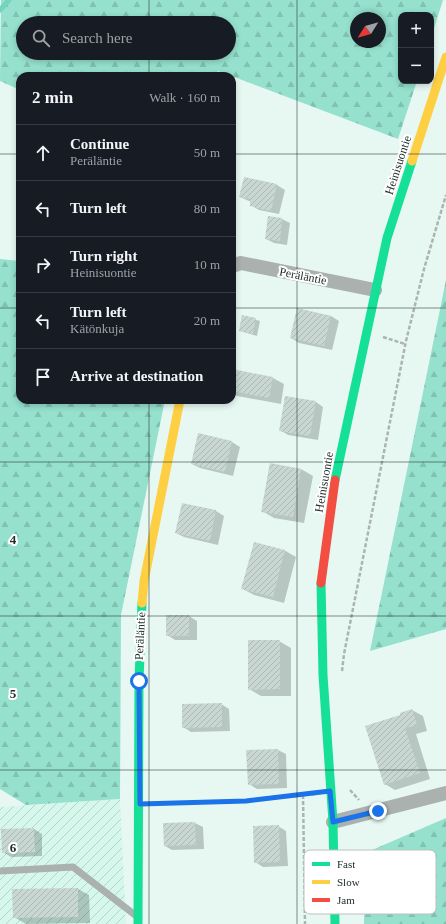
<!DOCTYPE html>
<meta charset="utf-8">
<style>
body{margin:0;font-family:Georgia,serif;background:#242831;color:#f1f3f6}
.controls{position:absolute;right:12px;top:12px;display:grid;overflow:hidden;border-radius:8px;box-shadow:0 2px 6px #0003}
.controls button{width:36px;height:36px;display:grid;place-items:center;padding:0;border:0;border-bottom:1px solid #363941;background:#171b24;color:#f1f3f6;font:20px sans-serif}
.compass{position:absolute;left:350px;top:12px;width:36px;height:36px;border-radius:50%;background:#171b24;box-shadow:0 2px 6px #0003;rotate:233deg}
.stop{position:absolute;width:12px;height:12px;margin:-9px;border:3px solid #1a73e8;border-radius:50%;background:#fff}
.stop.end{background:#1a73e8;border-color:#fff;box-shadow:0 1px 4px #0008}
.list{margin:0;padding:0;list-style:none}
h2{display:flex;justify-content:space-between;align-items:center;height:52px;margin:0;padding:0 16px;font-size:17px}
h2 small{font-size:13px;font-weight:400;color:#9ea1a6}
.list li{display:grid;grid-template-columns:26px 1fr auto;gap:12px;align-items:center;box-sizing:border-box;height:56px;padding:0 16px;border-top:1px solid #363941}
.list b{display:block;font-size:15px;white-space:nowrap}
.list p{margin:0;font-size:13px;white-space:nowrap;color:#9ea1a6}
.list em{font-size:13px;font-style:normal;color:#9ea1a6}
.icon{flex:none;width:22px;height:22px;fill:none;stroke:currentColor;stroke-width:2;stroke-linecap:round;stroke-linejoin:round}
.map{position:relative;flex:none;width:446px;height:924px;overflow:hidden}
.search{position:absolute;background:#171b24;box-shadow:0 2px 6px #0003;left:16px;top:16px;width:220px;height:44px;display:flex;align-items:center;gap:10px;box-sizing:border-box;padding:0 14px;border-radius:22px;color:#9ea1a6;font-size:15px}
.panel{position:absolute;background:#171b24;box-shadow:0 2px 6px #0003;left:16px;top:72px;width:220px;height:332px;border-radius:12px}
.map>svg:first-child{display:block}
.industrial{fill:url(#industrial-furrows)}
.forest{fill:url(#forest-firs);fill-rule:evenodd}
.shadow{fill:#0003}
.lines{fill:none;stroke-linecap:round;stroke-linejoin:round}
.stream{stroke:#75d4bb;stroke-width:5}
.building{fill:url(#building-hatch)}
.path{stroke:#acb4b1;stroke-width:2.5;stroke-dasharray:4 2;stroke-linecap:butt}
.lane{stroke:#aab1af;stroke-width:7}
.street{stroke:#aab1af;stroke-width:14}
.fast{stroke:#16e098;stroke-width:9}
.slow{stroke:#ffcf43;stroke-width:9}
.jam{stroke:#f24e42;stroke-width:9}
.route{stroke:#1a73e8;stroke-width:5}
.grid{fill:none;stroke:#202f2a;stroke-width:1;stroke-opacity:0.55}
.labels{text-anchor:middle;dominant-baseline:central;stroke-width:4;stroke-linejoin:round;paint-order:stroke}
.street-label{font-size:12px;fill:#202f2a;stroke:#fff}
.key{fill:#fff;stroke:#bcc1bf;stroke-width:1}
.key-label{font-size:11px;fill:#202f2a}
.grid-label{font-size:13px;text-anchor:middle;font-weight:bold;fill:#202f2a;stroke:#fff;stroke-width:4;stroke-linejoin:round;paint-order:stroke}
</style>
<div class="map">
<svg width="446" height="924" viewBox="0 0 446 924">
<defs>
<pattern id="industrial-furrows" width="10" height="10" patternUnits="userSpaceOnUse"><rect width="10" height="10" fill="#d5f7ec"/><path d="M-1 1l2-2M0 10L10 0M9 11l2-2" fill="none" stroke="#b7d4cb"/></pattern>
<pattern id="forest-firs" width="22" height="20" patternUnits="userSpaceOnUse"><rect width="22" height="20" fill="#95e1cd"/><path d="M5 1l3.5 6h-7zM16 11l3.5 6h-7z" fill="#80c1b0"/></pattern>
<pattern id="building-hatch" width="6" height="6" patternUnits="userSpaceOnUse"><rect width="6" height="6" fill="#c8d7d2"/><path d="M-1 1l2-2M0 6l6-6M5 7l2-2" fill="none" stroke="#acb9b4"/></pattern>
</defs>
<rect width="100%" height="100%" fill="#e7f8f2"/>
<!-- industrial -->
<path class="industrial" d="M120 799 126 924H0V807Z"/>
<!-- forest -->
<path class="forest" d="M1 0H443L431 38V15H401V81H417L398 139 218 71 216 76H20V90L0 81ZM356 18H380V42H356ZM23 23H229V53H23Z
M0 259 20 261V400H165L121 615 120 799 26 805 0 789Z
M446 280V629L370 651Z
M446 818V924H364L365 853Z"/>
<!-- shadow -->
<path class="shadow" d="M245 178 277 185 285 190 279 214 259 210 251 205V202L240 197Z
M268 217 282 219 290 223 287 245 274 243 266 239Z
M298 309 331 316 339 321 332 350 299 343 291 338Z
M242 316 260 321 257 336 240 331Z
M232 370 273 378 284 384 281 404 232 395Z
M316 402 323 407 318 440 288 435 280 430Z
M199 435 232 442 240 447 233 476 200 468 192 464Z
M270 464 301 469 313 476 304 523 274 518 262 511Z
M183 504 216 511 224 516 218 545 184 537 176 533Z
M284 550 296 557 284 603 254 595 243 589Z
M189 616 197 621V640H175L167 635Z
M279 641 291 648V696H261L249 689Z
M221 704 229 709 230 731 191 732 183 727Z
M412 710 423 716 427 731 416 734 430 779 395 790 385 784 402 716Z
M278 750 286 754 287 788 257 789 249 784Z
M195 823 203 827 204 849 172 850 165 846 164 824Z
M278 826 286 831 288 866 263 867 255 862Z
M34 829 42 834V856L11 857 3 852Z
M78 889 89 895 90 923 26 924 14 917Z"/>
<g class="lines">
<!-- stream -->
<path class="stream" d="M0 10 9 0"/>
</g>
<!-- building -->
<path class="building" d="M244 177 277 184 271 211 250 206V199L239 197Z
M268 216 282 218 280 241 265 239Z
M297 308 331 316 324 346 290 338Z
M242 315 256 318 253 334 239 331Z
M232 369 273 377 269 398 232 391Z
M285 396 316 401 310 436 279 431Z
M198 433 232 441 225 472 191 464Z
M270 463 301 469 293 517 261 512Z
M182 503 216 510 210 541 175 533Z
M254 542 285 550 273 597 241 589Z
M166 615H189V636H166Z
M248 640H280V689L248 690Z
M222 703V727L182 728V704Z
M412 709 417 725 405 728 420 773 384 785 365 726 400 715V713Z
M278 749 279 784 248 785 246 750Z
M195 822 196 845 164 846 163 823Z
M279 825 280 862 254 863 253 826Z
M34 828 35 852 2 853 1 829Z
M78 888V917L13 918 12 889Z"/>
<g class="lines">
<!-- path -->
<path class="path" d="M383 337 405 344
M342 671 344 654 406 341 424 269 446 195
M350 790 359 800
M303 795 305 924
M156 804 246 801 315 794"/>
<!-- lane -->
<path class="lane" d="M0 871 73 867 135 915"/>
<!-- street -->
<path class="street" d="M232 266 241 263 375 290
M333 822 446 793"/>
<!-- fast -->
<path class="fast" d="M335 480 387 238 412 161
M321 583 323 675 333 822 335 924
M138 924 139 681 142 603"/>
<!-- slow -->
<path class="slow" d="M412 161 446 57
M142 603 144 581 180 400"/>
<!-- jam -->
<path class="jam" d="M321 583 335 480"/>
</g>
<g class="lines">
<!-- route -->
<path class="route" d="M139 681 140 804 246 801 330 791 333 822 378 811"/>
</g>
<!-- grid -->
<path class="grid" d="M149 0V23M297 0V924M149 53V76M0 154H20M232 154H446M0 308H20M232 308H446M149 400V924M0 462H446M0 616H446M0 770H446"/>
<g class="labels">
<!-- street labels -->
<g class="street-label">
<text transform="translate(398 165) rotate(-72)">Heinisuontie</text>
<text transform="translate(303 276) rotate(11)">Peräläntie</text>
<text transform="translate(324 482) rotate(-80)">Heinisuontie</text>
<text transform="translate(140 636) rotate(-87)">Peräläntie</text>
</g>
</g>
<!-- legend -->
<rect x="304" y="850" width="132" height="64" rx="6" class="key"/>
<rect x="312" y="862" width="18" height="4" fill="#16e098"/>
<rect x="312" y="880" width="18" height="4" fill="#ffcf43"/>
<rect x="312" y="898" width="18" height="4" fill="#f24e42"/>
<g class="key-label">
<text x="337" y="868">Fast</text>
<text x="337" y="886">Slow</text>
<text x="337" y="904">Jam</text>
</g>
<g class="grid-label">
<text x="13" y="544">4</text>
<text x="13" y="698">5</text>
<text x="13" y="852">6</text>
</g>
</svg>
<div class="controls">
<button>+</button>
<button>−</button>
</div>
<svg class="compass" viewBox="-18 -18 36 36"><path d="M0-13l5 13h-10z" fill="#e53935"/><path d="M0 13l5-13h-10z" fill="#9ea1a6"/></svg>
<div class="stop" style="left:139px;top:681px"></div>
<div class="stop end" style="left:378px;top:811px"></div>
<div class="search"><svg class="icon" aria-label="search" viewBox="0 0 24 24"><circle cx="10" cy="10" r="6"/><path d="M15 15l6 6"/></svg>Search here</div>
<section class="panel">
<h2>2 min<small>Walk · 160 m</small></h2>
<ul class="list">
<li><svg class="icon" aria-label="ahead" viewBox="0 0 24 24"><path d="M12 20V5M6 11l6-6 6 6"/></svg><div><b>Continue</b><p>Peräläntie</p></div><em>50 m</em></li>
<li><svg class="icon" aria-label="left" viewBox="0 0 24 24"><path d="M17 20v-9H6M10 6l-5 5 5 5"/></svg><div><b>Turn left</b></div><em>80 m</em></li>
<li><svg class="icon" aria-label="right" viewBox="0 0 24 24"><path d="M7 20v-9h11M14 6l5 5-5 5"/></svg><div><b>Turn right</b><p>Heinisuontie</p></div><em>10 m</em></li>
<li><svg class="icon" aria-label="left" viewBox="0 0 24 24"><path d="M17 20v-9H6M10 6l-5 5 5 5"/></svg><div><b>Turn left</b><p>Kätönkuja</p></div><em>20 m</em></li>
<li><svg class="icon" aria-label="arrive" viewBox="0 0 24 24"><path d="M6 21V4h12l-3 4 3 4H6"/></svg><div><b>Arrive at destination</b></div></li>
</ul>
</section>
</div>
